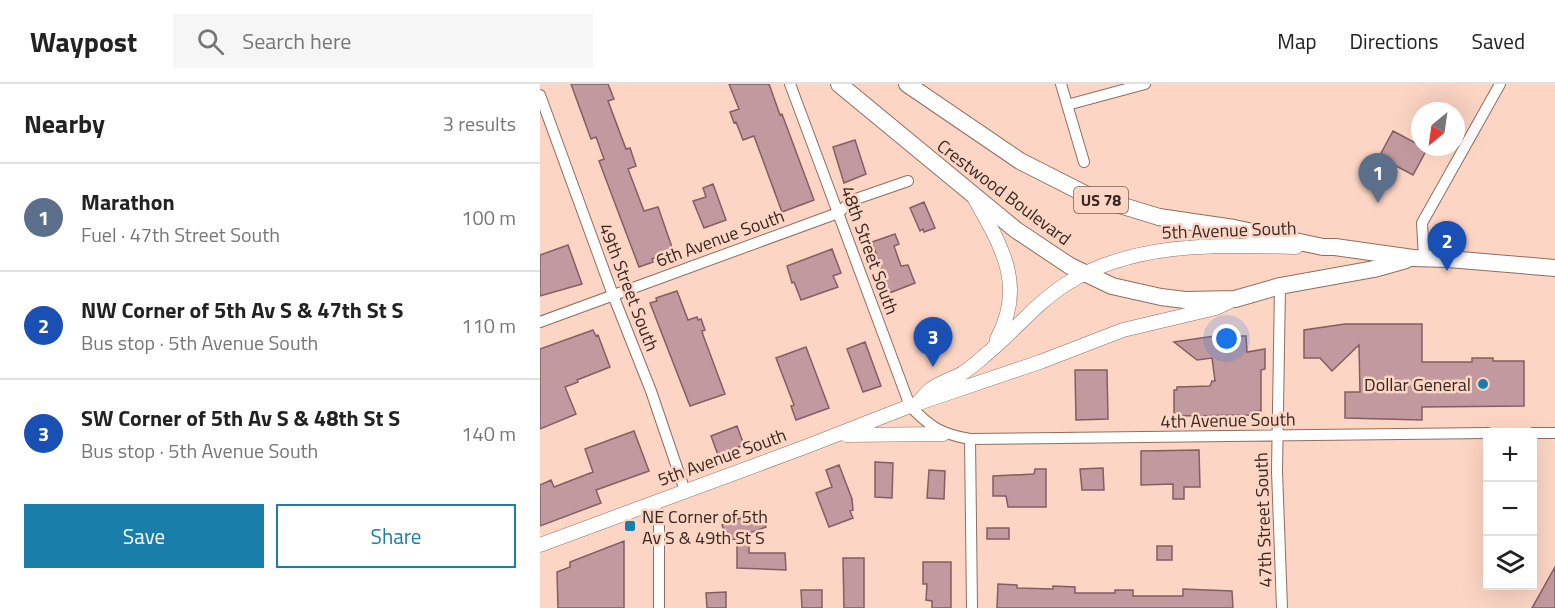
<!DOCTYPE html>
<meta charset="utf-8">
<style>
body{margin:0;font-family:"Titillium Web",sans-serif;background:#f6f6f6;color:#222}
.controls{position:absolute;right:18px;bottom:18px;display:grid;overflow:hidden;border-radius:0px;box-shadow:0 6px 24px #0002}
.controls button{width:54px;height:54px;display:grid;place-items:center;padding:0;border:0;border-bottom:2px solid #e0e0e0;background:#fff;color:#222;font:30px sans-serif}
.compass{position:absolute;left:871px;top:18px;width:54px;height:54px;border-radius:50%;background:#fff;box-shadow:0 6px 24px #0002;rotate:209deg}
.you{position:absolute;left:687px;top:255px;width:21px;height:21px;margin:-15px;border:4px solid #fff;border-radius:50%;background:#1a73e8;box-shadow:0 0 0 9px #1a73e833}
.badge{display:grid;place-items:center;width:39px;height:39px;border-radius:50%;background:#197faa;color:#fff;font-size:20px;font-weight:700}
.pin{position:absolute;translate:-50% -50px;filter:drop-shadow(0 2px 3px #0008)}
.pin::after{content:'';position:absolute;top:32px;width:21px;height:18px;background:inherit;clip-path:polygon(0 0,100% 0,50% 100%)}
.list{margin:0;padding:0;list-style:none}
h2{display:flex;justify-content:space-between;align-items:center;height:78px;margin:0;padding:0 24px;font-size:26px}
h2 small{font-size:20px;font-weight:400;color:#767676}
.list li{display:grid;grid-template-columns:39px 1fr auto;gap:18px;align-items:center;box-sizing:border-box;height:108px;padding:0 24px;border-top:2px solid #e0e0e0}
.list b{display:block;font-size:22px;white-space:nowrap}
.list p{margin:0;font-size:20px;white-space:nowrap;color:#767676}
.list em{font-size:20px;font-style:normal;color:#767676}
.actions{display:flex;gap:12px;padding:18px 24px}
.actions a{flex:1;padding:14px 0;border:2px solid #197faa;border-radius:0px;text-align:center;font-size:21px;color:#197faa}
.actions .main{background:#197faa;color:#fff}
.icon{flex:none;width:33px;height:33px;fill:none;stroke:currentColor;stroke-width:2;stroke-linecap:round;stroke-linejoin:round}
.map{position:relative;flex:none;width:1015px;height:524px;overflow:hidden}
header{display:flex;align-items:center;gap:36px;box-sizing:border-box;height:84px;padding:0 30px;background:#fff;border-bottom:2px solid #e0e0e0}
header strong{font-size:28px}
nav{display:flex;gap:33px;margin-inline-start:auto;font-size:21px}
.search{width:420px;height:54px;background:#f6f6f6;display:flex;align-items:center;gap:15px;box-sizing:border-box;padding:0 21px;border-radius:0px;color:#767676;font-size:22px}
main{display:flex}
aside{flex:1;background:#fff}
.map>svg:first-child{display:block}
.building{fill:#c2999e;stroke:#835e63;stroke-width:1.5}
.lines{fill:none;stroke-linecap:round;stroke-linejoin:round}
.minor-casing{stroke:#906e5e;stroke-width:12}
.tertiary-casing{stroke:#906e5e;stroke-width:15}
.primary-casing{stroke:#906e5e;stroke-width:18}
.minor{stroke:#fff;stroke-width:10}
.tertiary{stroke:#fff;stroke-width:14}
.primary{stroke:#fff;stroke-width:16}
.poi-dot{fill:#197faa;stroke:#fcd5c4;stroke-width:2}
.labels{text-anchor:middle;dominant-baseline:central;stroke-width:5;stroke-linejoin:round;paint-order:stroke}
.shield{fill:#fcd5c4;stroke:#725d53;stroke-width:1.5}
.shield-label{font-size:16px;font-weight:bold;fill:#372922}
.street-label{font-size:18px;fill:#372922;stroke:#fcd5c4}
.poi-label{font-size:18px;fill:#372922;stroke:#fcd5c4;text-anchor:end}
</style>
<header>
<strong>Waypost</strong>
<div class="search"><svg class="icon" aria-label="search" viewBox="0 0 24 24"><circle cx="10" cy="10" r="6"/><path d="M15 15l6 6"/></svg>Search here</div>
<nav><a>Map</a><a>Directions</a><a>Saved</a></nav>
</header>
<main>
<aside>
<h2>Nearby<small>3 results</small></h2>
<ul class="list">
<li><span class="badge" style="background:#5c6f8a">1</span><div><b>Marathon</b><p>Fuel · 47th Street South</p></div><em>100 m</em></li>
<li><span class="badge" style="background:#1a4fb4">2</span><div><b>NW Corner of 5th Av S &amp; 47th St S</b><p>Bus stop · 5th Avenue South</p></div><em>110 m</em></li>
<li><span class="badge" style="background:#1a4fb4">3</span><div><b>SW Corner of 5th Av S &amp; 48th St S</b><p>Bus stop · 5th Avenue South</p></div><em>140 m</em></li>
</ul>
<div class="actions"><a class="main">Save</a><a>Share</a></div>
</aside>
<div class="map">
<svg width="1015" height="524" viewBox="0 0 1015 524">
<rect width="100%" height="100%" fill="#fcd5c4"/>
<!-- building -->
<path class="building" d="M31 0H68L74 15 68 17 86 65 90 64 96 82 88 85 104 127 118 123 133 166 112 175 113 178 99 183 59 77 64 75 56 53 51 55Z
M189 0H229L240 31 242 30 274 116 242 128 214 52 203 56 196 38 194 39 190 28 199 25Z
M853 47 887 65 873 91 839 73Z
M315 56 326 90 304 99 293 63Z
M173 100 186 136 164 144 153 117 166 113 163 104Z
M384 118 395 144 384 148 383 145 380 147 370 124Z
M355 150 359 160 354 162 361 182 368 181 375 199 347 210 340 191 343 190 332 158Z
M28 161 42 200 0 212V171Z
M292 165 301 189 293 192 298 203 261 216 254 198 252 199 247 182Z
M137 207 148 236 157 233 158 236 161 235 165 246 162 247 163 251 185 310 150 322 110 219 117 217 116 214Z
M805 240H882V278H932V274H953V277H984V322L882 323V336L805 334V308H820L819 261 792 287 780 274H764V246Z
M53 246 56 252 58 251 70 283 37 296 38 298 25 303 36 330 0 345V265Z
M694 249V252H706L707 268 725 265V285L721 286V327H715V331L634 332V306H637V303L670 302 672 297H675L672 274 657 276 634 258Z
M325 258 341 302 323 308 307 265Z
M266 263 289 324 256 336 251 322 254 321 236 274Z
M535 286H567L568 335 536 336Z
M197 342 204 361 178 371 171 352Z
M94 347 109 387 56 406 61 419 0 442V401L11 396 14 403 53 388 45 365Z
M659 366 660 403H644V415H633V400L601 401V367Z
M335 378 353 379 352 414 335 413Z
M299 381 312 415 313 426 310 427 313 434 289 443 276 409 292 403 286 386Z
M563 384 564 406H542L540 385Z
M495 385H506V423H468L466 412H453V392L494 390Z
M389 386 405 387 404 415 387 414Z
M219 427 226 443 209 449V469H245L246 486 197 484V454L188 457 182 441Z
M447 444H469V455H447Z
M84 457V524H18L17 488 30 483V478Z
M617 462H632V476H617Z
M303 474H324V524H304Z
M383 478H411V524H392V517L386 516 387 500H383Z
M1015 483V524H992Z
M458 500 477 501V504L513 505V502L535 503V509H575V506H593V512H643V505L692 507 693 524H457Z
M261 506H282V524H262Z
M186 508V524H167L166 509Z"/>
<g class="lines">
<!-- minor casing -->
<g class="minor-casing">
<path id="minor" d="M250 0 370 322C390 343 401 350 430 355L948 349
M521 0 544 78
M0 11 73 211 111 307 145 407
M527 21 605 0
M884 174 882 139 960 0
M740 202 737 387 742 524
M0 238 298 129 313 116 368 97
M993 349H1015
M430 355 432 524
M114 418 119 439V524"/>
</g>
<!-- tertiary casing -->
<g class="tertiary-casing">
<path id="tertiary" d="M435 115C462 163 486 202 457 255
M378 319C382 314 386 309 391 305 400 298 413 295 423 289 430 284 438 278 444 272 473 249 495 220 526 200 594 157 679 161 756 163
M306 351 403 350
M0 461 265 363 370 322 500 278 583 246 676 224 693 216"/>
</g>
<!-- primary casing -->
<g class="primary-casing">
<path id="primary" d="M299 0 476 146 530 182 572 202 621 213 645 216 695 215 740 202 834 185 866 176
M367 0 480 77 547 111 619 133 694 144 783 163H795L873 174 908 175 1015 184"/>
</g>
<!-- minor -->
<use href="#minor" class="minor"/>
<!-- tertiary -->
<use href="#tertiary" class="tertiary"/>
<!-- primary -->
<use href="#primary" class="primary"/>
</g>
<!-- markers -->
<g class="poi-dot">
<circle cx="943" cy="300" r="6"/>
<rect x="84" y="436" width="12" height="12" rx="3"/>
</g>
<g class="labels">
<!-- shield labels -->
<rect class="shield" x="534" y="103" width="54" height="26" rx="4.5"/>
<g class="shield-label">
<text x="561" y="116">US 78</text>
</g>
<!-- street labels -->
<g class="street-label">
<text transform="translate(464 108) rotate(37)">Crestwood Boulevard</text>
<text transform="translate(689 146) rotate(-2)">5th Avenue South</text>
<text transform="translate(180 154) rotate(-20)">6th Avenue South</text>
<text transform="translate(330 166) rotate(70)">48th Street South</text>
<text transform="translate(89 203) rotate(69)">49th Street South</text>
<text transform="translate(688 336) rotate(-1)">4th Avenue South</text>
<text transform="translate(182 373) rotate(-20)">5th Avenue South</text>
<text transform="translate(723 436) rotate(-92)">47th Street South</text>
</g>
<!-- poi labels -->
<g class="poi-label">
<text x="931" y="300">Dollar General</text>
<text x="102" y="432" text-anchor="start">NE Corner of 5th<tspan x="102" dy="21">Av S &amp; 49th St S</tspan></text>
</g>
</g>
</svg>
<div class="controls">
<button>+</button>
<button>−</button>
<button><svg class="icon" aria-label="layers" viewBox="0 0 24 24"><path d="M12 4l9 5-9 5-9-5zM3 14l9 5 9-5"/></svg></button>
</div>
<svg class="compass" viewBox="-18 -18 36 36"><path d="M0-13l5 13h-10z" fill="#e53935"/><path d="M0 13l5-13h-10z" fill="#767676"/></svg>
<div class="you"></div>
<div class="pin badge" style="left:838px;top:119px;background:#5c6f8a">1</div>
<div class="pin badge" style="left:907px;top:187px;background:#1a4fb4">2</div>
<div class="pin badge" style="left:393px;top:283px;background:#1a4fb4">3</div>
</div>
</main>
